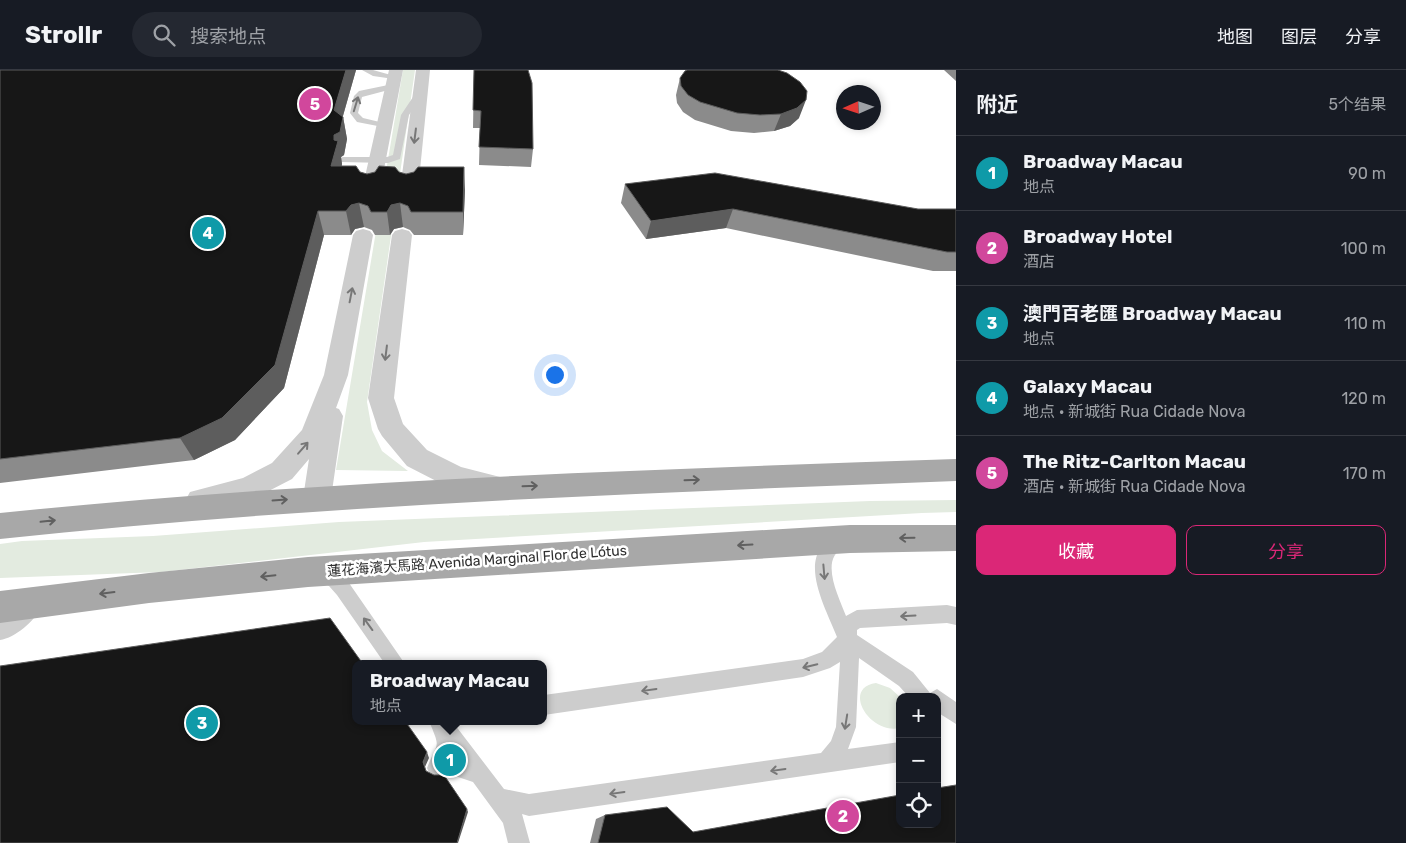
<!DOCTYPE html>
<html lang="zh">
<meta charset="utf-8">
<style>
body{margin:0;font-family:Rubik,"Noto Sans SC",sans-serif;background:#242831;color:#f1f3f6}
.controls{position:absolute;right:15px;bottom:15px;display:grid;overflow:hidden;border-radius:10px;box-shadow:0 2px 8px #0003}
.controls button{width:45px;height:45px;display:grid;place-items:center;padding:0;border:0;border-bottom:1px solid #363941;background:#171b24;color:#f1f3f6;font:25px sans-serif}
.compass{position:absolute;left:836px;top:15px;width:45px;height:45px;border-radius:50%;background:#171b24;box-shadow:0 2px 8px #0003;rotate:267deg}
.you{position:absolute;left:554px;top:304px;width:18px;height:18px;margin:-12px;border:4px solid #fff;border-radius:50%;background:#1a73e8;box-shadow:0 0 0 8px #1a73e833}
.badge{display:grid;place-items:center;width:32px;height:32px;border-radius:50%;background:#db2777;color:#fff;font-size:16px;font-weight:700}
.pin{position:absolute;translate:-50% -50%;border:2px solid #fff;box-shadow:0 1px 5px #0006}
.popup{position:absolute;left:352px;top:590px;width:195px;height:65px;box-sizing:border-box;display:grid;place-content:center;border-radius:10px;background:#171b24;filter:drop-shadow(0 1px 4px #0005);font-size:16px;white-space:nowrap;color:#9ea1a6}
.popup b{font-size:19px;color:#f1f3f6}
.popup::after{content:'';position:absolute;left:50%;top:100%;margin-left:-10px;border:10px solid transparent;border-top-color:#171b24}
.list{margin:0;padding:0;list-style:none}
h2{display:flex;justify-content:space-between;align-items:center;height:65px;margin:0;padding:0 20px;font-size:21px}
h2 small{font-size:16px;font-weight:400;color:#9ea1a6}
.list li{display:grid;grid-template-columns:32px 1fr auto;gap:15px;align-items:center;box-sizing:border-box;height:75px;padding:0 20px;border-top:1px solid #363941}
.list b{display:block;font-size:19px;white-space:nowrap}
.list p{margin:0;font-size:16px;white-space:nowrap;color:#9ea1a6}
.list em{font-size:16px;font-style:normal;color:#9ea1a6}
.actions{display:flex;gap:10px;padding:15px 20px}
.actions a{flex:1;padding:11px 0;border:1px solid #db2777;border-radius:10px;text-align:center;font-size:18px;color:#db2777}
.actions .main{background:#db2777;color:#fff}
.icon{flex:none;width:28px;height:28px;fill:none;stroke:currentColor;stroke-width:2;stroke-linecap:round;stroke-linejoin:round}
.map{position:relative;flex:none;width:956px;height:773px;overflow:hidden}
header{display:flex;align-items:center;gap:30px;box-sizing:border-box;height:70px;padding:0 25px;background:#171b24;border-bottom:1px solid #363941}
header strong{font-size:24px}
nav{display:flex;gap:28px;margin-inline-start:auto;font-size:18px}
.search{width:350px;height:45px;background:#242831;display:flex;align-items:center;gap:12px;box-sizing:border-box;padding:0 18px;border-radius:28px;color:#9ea1a6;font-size:19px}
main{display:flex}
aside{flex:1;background:#171b24}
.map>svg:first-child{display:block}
.green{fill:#e3ebe0}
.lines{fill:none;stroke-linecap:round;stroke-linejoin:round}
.lane{fill:#cdcdcd;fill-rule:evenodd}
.street{fill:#cdcdcd;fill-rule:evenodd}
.primary{fill:#a8a8a8;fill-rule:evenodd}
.wall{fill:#8b8b8b}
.shaded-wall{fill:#5d5d5d}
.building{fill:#171717;stroke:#5d5d5d}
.oneway{stroke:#777}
.oneway2{stroke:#606060}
.labels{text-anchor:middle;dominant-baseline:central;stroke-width:5;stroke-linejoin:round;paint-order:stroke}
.street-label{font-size:14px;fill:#303030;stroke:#fff}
</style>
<header>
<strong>Strollr</strong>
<div class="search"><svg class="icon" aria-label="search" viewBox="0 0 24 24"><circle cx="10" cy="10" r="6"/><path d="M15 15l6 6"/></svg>搜索地点</div>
<nav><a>地图</a><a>图层</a><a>分享</a></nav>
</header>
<main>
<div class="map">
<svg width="956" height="773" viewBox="0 0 956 773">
<rect width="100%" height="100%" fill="#fff"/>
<!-- green -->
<path class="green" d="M403 0H415L367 332 372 360 382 381 408 401 336 400Z
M956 430V442L922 443 424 472 161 502 0 508V474L22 471 153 466 339 452 870 431Z
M876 613 890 618 900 627V658C870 665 841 618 876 613Z"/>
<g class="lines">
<!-- lane -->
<path class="lane" d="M362 0H373L398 7 394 9 373 6Z
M393 14 397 16 396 18 362 27 358 43 363 48 388 54V58L357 52 350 43 354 26 359 21Z
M417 21 424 23 409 45 400 89 388 93 340 92V88L343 87H387L393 85 401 45Z
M839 465 845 467 847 472 845 477C818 488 839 527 846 546L857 540 947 535 956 537V555L947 553 860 558 857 560V565L913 602 930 623 937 619 956 632V654L937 642V627H909L899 616 859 588 856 657 848 679 900 672V692L529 746 522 744 530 773H508L503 753 473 712 458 707 437 708 430 705 427 698C438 670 441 680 429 651H452L504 719 529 724 821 683 831 671 836 657 840 592 830 598 803 607 544 645V625L803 589 822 582 837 567C825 536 793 482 839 465Z
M324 497 341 504 349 513 405 594H385L337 525 329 516 318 511 315 505 318 499Z
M32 528 38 531 41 537C35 551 15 568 0 570V552L26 531Z"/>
<!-- street -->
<path class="street" d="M389 0H403L380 120 378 124 371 126 364 124 362 120Z
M416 0H430L418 120 416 124 409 126 402 124 400 120Z
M363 159 370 161 373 165 348 305 336 338 339 339 343 346 331 428 327 437 317 440 307 437 303 428 309 389 292 409 259 426 200 443 190 440 185 431 190 422 243 408 272 393 302 360 324 305 353 165 356 161Z
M402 159 409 161 412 165 394 328 403 354 427 380 461 397 504 408 508 416 504 424 494 428 446 416 407 396 382 366 378 359 368 328 392 165 395 161Z"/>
<!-- primary -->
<path class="primary" d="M956 389V411C637 423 318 435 0 469V443C318 410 637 400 956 389Z
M850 455H956V481L850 483 308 517 149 533 0 553V521L149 503 308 487Z"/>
</g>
<!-- wall -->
<path class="wall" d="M0 0H356L343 46 347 69 344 85 341 87 342 94V96L367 104 399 102 465 120 463 165H414L410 160 403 157 394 159 390 165H375L372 160 364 157 355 159 351 165H324L284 318 235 370 194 390 0 413Z
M474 0 533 79 531 97 479 95 480 58H473Z
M944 0H956V11Z
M680 8 799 48 790 56 774 61 754 63 731 61 695 50 683 42 677 33 676 25Z
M625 114 918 139H956V201H933L726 158 646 169 621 133Z
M605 745 693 762 956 773H590L596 749Z"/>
<!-- shaded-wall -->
<path class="shaded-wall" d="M346 0H356L338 63 343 47 347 69 344 85 341 87 342 94 335 120 331 96 334 65V40Z
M806 30 799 48 790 56 774 61 781 44Z
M464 97 465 120 463 165V142Z
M359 133 364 157 355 159 351 165 346 141 351 135Z
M400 133 403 157 394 159 390 165 387 142 391 135Z
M733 139 726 158 646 169 651 151Z
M318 141 324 165 284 318 235 370 194 390 180 368Z
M427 682 429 688 425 697 428 706 423 692Z
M467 739 468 742 458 773H457Z"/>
<!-- building -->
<path class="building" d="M0 0H346L334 40 343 47 340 62 334 65V70L338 71 331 96H356L360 102 367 104 375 102 379 96 395 97 399 102 406 104 414 102 418 97H464L463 142H411L408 136 400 133 391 135 387 142H371L368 136 359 133 351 135 346 141H318L275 295 222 348 180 368 0 389Z
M474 0H528L532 13 533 79 479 77 481 41 473 40Z
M687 0H778L787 3 800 12 807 21 806 30 797 38 781 44 760 45 737 43 700 32 688 25 681 16 680 8 685 1Z
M715 103 918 139H956V182H947L733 139 651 151 625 114Z
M330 548 363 594H356V651H405L427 682 423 692 426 701 434 705H444L467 739 457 773H0V596Z
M956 715V773H598L605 745 667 737 693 762 900 725V754H937V718Z"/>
<!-- one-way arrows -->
<defs><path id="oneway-shaft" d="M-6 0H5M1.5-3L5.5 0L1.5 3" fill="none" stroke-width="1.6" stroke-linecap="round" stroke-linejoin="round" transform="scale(1.25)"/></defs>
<g class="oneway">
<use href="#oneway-shaft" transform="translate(356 34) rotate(-73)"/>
<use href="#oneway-shaft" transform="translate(415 66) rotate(97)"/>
<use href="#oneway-shaft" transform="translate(351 225) rotate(-79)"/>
<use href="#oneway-shaft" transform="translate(386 283) rotate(97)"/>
<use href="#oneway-shaft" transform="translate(303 378) rotate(-49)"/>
<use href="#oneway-shaft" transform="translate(824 502) rotate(85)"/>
<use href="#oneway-shaft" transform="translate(908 546) rotate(177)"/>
<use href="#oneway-shaft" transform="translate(368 554) rotate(-126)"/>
<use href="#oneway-shaft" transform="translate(810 596) rotate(167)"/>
<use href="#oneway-shaft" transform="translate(649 620) rotate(172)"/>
<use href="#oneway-shaft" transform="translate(846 652) rotate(99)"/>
<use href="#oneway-shaft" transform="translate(778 700) rotate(172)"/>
<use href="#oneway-shaft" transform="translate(617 723) rotate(172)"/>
</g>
<g class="oneway2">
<use href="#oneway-shaft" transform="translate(692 410) rotate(-2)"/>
<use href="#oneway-shaft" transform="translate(530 416) rotate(-2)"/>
<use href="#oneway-shaft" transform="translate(280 430) rotate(-4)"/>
<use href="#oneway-shaft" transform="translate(48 451) rotate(-6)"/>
<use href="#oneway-shaft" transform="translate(907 468) rotate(179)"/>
<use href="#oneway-shaft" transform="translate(745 475) rotate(177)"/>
<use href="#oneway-shaft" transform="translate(268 506) rotate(174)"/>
<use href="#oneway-shaft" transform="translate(107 523) rotate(173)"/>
</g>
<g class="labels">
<!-- street labels -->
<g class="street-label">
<text transform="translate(477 491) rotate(-4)">蓮花海濱大馬路 Avenida Marginal Flor de Lótus</text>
</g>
</g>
</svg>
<div class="controls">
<button>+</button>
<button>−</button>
<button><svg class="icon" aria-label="locate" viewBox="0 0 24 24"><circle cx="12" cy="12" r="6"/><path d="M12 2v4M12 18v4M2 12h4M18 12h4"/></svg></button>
</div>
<svg class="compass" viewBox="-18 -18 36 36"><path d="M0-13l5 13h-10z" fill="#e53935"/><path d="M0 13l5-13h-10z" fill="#9ea1a6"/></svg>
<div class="you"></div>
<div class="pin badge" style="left:450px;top:690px;background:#0f9aa8">1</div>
<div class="popup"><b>Broadway Macau</b>地点</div>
<div class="pin badge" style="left:843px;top:746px;background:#d1479c">2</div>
<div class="pin badge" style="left:202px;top:653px;background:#0f9aa8">3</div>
<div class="pin badge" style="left:208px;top:163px;background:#0f9aa8">4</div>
<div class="pin badge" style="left:315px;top:34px;background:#d1479c">5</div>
</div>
<aside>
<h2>附近<small>5个结果</small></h2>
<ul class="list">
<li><span class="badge" style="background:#0f9aa8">1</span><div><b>Broadway Macau</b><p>地点</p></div><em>90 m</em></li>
<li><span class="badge" style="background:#d1479c">2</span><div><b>Broadway Hotel</b><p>酒店</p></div><em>100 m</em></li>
<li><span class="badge" style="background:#0f9aa8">3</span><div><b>澳門百老匯 Broadway Macau</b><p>地点</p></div><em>110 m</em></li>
<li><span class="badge" style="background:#0f9aa8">4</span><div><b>Galaxy Macau</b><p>地点 · 新城街 Rua Cidade Nova</p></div><em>120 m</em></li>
<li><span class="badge" style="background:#d1479c">5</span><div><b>The Ritz-Carlton Macau</b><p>酒店 · 新城街 Rua Cidade Nova</p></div><em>170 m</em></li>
</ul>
<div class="actions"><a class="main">收藏</a><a>分享</a></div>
</aside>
</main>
